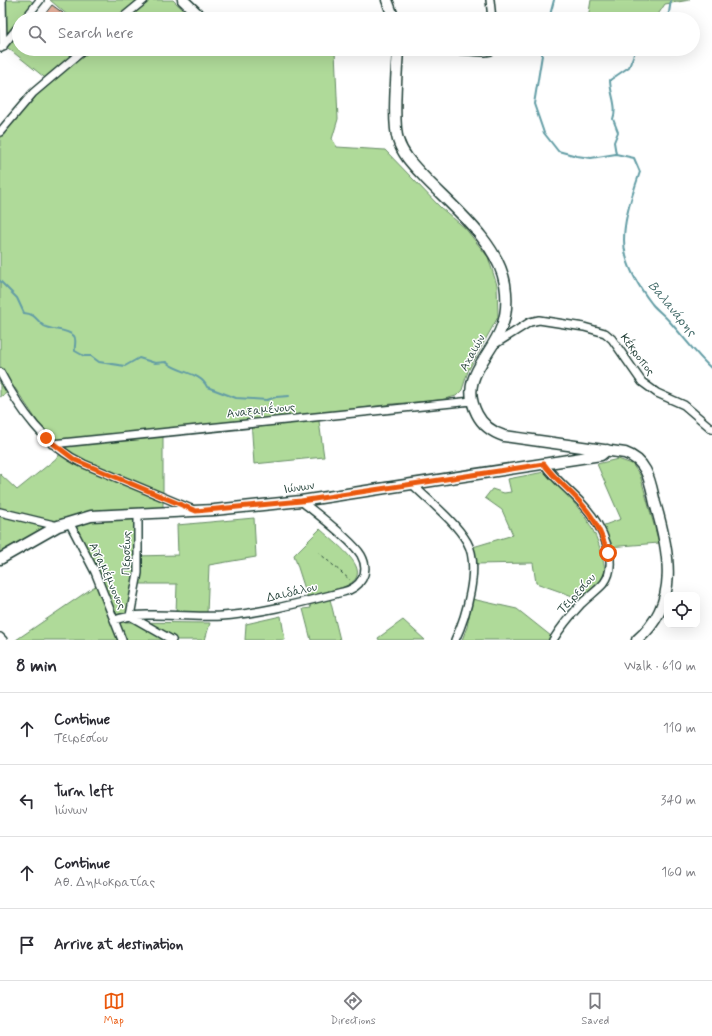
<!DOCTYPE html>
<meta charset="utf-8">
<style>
body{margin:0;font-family:Mynerve,sans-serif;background:#f2f2f3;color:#2b2b33}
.controls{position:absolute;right:12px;bottom:12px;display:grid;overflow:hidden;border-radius:8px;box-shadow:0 4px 16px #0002}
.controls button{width:36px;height:36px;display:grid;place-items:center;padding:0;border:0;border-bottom:1px solid #e1e1e2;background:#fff;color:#2b2b33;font:20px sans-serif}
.stop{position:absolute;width:12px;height:12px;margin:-9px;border:3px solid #ea580c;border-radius:50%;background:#fff}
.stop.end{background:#ea580c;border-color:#fff;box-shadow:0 1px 4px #0008}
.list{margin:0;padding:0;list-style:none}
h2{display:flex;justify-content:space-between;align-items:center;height:52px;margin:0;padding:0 16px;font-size:17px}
h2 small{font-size:13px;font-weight:400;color:#7c7c81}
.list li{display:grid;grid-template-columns:26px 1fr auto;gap:12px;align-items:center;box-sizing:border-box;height:72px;padding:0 16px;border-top:1px solid #e1e1e2}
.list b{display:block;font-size:15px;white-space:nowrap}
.list p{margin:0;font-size:13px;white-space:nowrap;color:#7c7c81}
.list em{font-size:13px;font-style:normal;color:#7c7c81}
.icon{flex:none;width:22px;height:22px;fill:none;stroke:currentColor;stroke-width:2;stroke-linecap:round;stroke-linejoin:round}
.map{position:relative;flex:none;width:712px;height:640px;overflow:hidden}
.search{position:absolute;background:#fff;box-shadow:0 4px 16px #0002;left:12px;right:12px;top:12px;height:44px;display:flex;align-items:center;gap:10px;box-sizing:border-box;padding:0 14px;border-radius:22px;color:#7c7c81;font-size:15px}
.sheet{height:340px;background:#fff}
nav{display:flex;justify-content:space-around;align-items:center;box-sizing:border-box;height:56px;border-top:1px solid #e1e1e2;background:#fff;font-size:11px;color:#7c7c81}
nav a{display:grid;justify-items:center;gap:2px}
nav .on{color:#ea580c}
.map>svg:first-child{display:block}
.green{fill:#afda99;stroke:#678c66}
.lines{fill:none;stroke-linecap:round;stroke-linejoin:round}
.stream{stroke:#639da5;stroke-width:2}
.building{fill:#e4ae9a;stroke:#1f3d34}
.street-casing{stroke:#1f3d34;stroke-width:10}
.secondary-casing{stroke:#1f3d34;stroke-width:13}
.path{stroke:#1f3d34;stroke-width:1;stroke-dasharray:3 3;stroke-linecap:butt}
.street{stroke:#fff;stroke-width:7}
.secondary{stroke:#fff;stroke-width:10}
.route{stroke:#ea580c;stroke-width:5}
.labels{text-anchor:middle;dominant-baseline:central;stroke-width:3;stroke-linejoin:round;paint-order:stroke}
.street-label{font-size:12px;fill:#1f3d34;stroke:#fff}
.water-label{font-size:13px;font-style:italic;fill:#3b6563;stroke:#fff}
</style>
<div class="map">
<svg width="712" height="640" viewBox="0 0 712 640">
<rect width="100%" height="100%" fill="#fff"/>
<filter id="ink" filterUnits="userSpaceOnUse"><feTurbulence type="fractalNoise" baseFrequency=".025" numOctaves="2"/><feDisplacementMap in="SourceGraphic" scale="8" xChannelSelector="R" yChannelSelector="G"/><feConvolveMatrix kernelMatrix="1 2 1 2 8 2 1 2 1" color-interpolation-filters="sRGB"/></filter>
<g filter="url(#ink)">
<!-- green -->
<path class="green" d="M0 0H30L34 3 22 19H19V49H274L335 51 338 119 332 139 337 147 385 150 440 207 465 228 488 257 497 285 498 317 468 371 462 390 456 396 441 400 392 404 318 414 324 457 254 464 251 420 163 429V509L136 512 135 556 178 555 177 525 254 518 256 557 209 565 207 613H176L177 584H133L126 622 210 623 205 640H16L101 582 70 519 0 555V474L17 490 58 457 68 439 56 441 46 434 15 388 0 397V137L49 81 3 44Z
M50 0H173L193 19H72Z
M591 0H690L665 4 655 19H591L588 18Z
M618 459 632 464 640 475 659 543 608 547 599 527 621 519 597 464Z
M544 472C570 498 594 519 602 556 604 564 607 573 602 580 597 587 587 593 581 599L536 583 533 563 474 564 473 547 513 535 502 510 485 498 492 489 504 493 511 492 508 479Z
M320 529C343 550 387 580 328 591L340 640H311L303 609 311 608 294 555Z
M472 599 517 609 551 636 549 640H462L467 627Z
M281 616 285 640H245L246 624Z
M403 620 425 640H379L378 638Z"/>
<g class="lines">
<!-- stream -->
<path class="stream" d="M549 19 554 0
M668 19 671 0
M543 49 534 104 544 133 558 151 577 156 591 158 616 154 634 158 640 172C632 195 619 231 626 256 630 272 642 291 652 304 657 310 664 315 669 321 684 337 696 355 712 369
M616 154 614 142 618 132 613 119C618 106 610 94 610 80L629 67 636 49
M0 281 17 298 24 313C37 314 36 321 44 326 53 331 66 328 74 336 77 339 74 346 75 351L84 356H91L99 362 125 366 139 358 155 363 166 362C178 373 201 372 207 387L236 398 267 400 276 397 289 396"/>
</g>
<!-- building -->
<path class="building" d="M52 5 63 13 58 19H41Z"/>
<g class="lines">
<!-- street casing -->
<g class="street-casing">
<path id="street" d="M2 0 3 47
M490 0 492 19
M25 19 40 0
M121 19 144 0
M1 48 19 26
M439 49 485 52 491 51 492 49
M0 132 33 93 85 49
M492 346 530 322 539 320 584 327 605 333 612 339 642 382 657 393 684 405 712 429
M0 372C20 410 45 446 84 464L194 510
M52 444 472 401
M544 464C556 481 572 492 586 508 601 525 620 562 604 583 597 591 588 597 581 604 571 615 561 627 553 640
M412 484C429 501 455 521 467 542 481 566 466 617 455 640
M0 512 58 526
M138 513V573L130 616 172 640
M69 522 95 572 122 640
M115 620C140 610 193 618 222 616 263 613 303 602 343 592 360 588 371 573 361 555 352 540 316 513 301 501
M0 637 3 640"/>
</g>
<!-- secondary casing -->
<g class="secondary-casing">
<path id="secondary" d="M183 0 203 19
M387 0 394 19
M398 49C397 71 392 121 398 140 403 156 415 167 426 179 454 208 498 243 505 284 507 297 507 313 502 326 491 358 458 377 477 414 483 426 492 432 504 436L625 453C648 461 650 482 655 503 669 550 681 603 637 640
M0 559 58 526 91 516 214 510 301 501 601 455 607 450"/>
</g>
<!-- path -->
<path class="path" d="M318 552 350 580"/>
<!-- street -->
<use href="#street" class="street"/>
<!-- secondary -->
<use href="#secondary" class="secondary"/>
</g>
</g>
<g class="lines" filter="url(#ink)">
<!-- route -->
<path class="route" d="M46 438 75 460 196 511 301 501 544 464C556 481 573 492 586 509 597 522 603 538 608 553"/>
</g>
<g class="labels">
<!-- street labels -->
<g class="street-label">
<text transform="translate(473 353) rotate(-61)">Αχαιών</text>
<text transform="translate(637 355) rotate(53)">Κέκροπος</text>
<text transform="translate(261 411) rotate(-6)">Αναξαμένους</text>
<text transform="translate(299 488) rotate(-8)">Ιώνων</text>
<text transform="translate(127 553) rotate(-89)">Περσέως</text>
<text transform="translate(107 576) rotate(65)">Αγαμέμνονος</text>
<text transform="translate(292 593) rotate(-13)">Δαιδάλου</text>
<text transform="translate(577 594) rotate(-47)">Τειρεσίου</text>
</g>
<!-- water labels -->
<g class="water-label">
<text transform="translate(672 309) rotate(50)">Βαλανάρης</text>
</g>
</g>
</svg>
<div class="controls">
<button><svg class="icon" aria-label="locate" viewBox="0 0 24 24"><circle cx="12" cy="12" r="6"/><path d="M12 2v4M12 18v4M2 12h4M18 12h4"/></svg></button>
</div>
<div class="stop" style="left:608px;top:553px"></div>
<div class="stop end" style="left:46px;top:438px"></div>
<div class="search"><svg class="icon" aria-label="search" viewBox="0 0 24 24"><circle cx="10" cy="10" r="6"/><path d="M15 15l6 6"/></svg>Search here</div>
</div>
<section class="sheet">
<h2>8 min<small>Walk · 610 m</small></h2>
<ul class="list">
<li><svg class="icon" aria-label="ahead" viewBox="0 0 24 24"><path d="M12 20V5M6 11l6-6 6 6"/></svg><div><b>Continue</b><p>Τειρεσίου</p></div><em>110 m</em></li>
<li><svg class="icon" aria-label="left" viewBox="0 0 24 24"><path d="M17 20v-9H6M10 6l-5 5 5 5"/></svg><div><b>Turn left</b><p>Ιώνων</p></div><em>340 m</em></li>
<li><svg class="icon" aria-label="ahead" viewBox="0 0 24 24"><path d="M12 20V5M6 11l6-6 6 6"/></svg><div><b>Continue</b><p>Αθ. Δημοκρατίας</p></div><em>160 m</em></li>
<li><svg class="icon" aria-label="arrive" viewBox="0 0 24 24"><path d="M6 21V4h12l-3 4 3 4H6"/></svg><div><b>Arrive at destination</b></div></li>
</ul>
</section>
<nav>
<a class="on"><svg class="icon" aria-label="map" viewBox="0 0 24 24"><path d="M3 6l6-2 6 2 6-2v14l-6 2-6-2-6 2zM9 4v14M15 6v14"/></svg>Map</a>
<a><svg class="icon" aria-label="directions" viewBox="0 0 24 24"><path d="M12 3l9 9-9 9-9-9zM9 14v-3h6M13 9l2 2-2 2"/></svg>Directions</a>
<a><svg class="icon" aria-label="saved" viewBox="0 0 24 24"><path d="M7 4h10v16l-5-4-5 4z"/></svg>Saved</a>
</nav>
